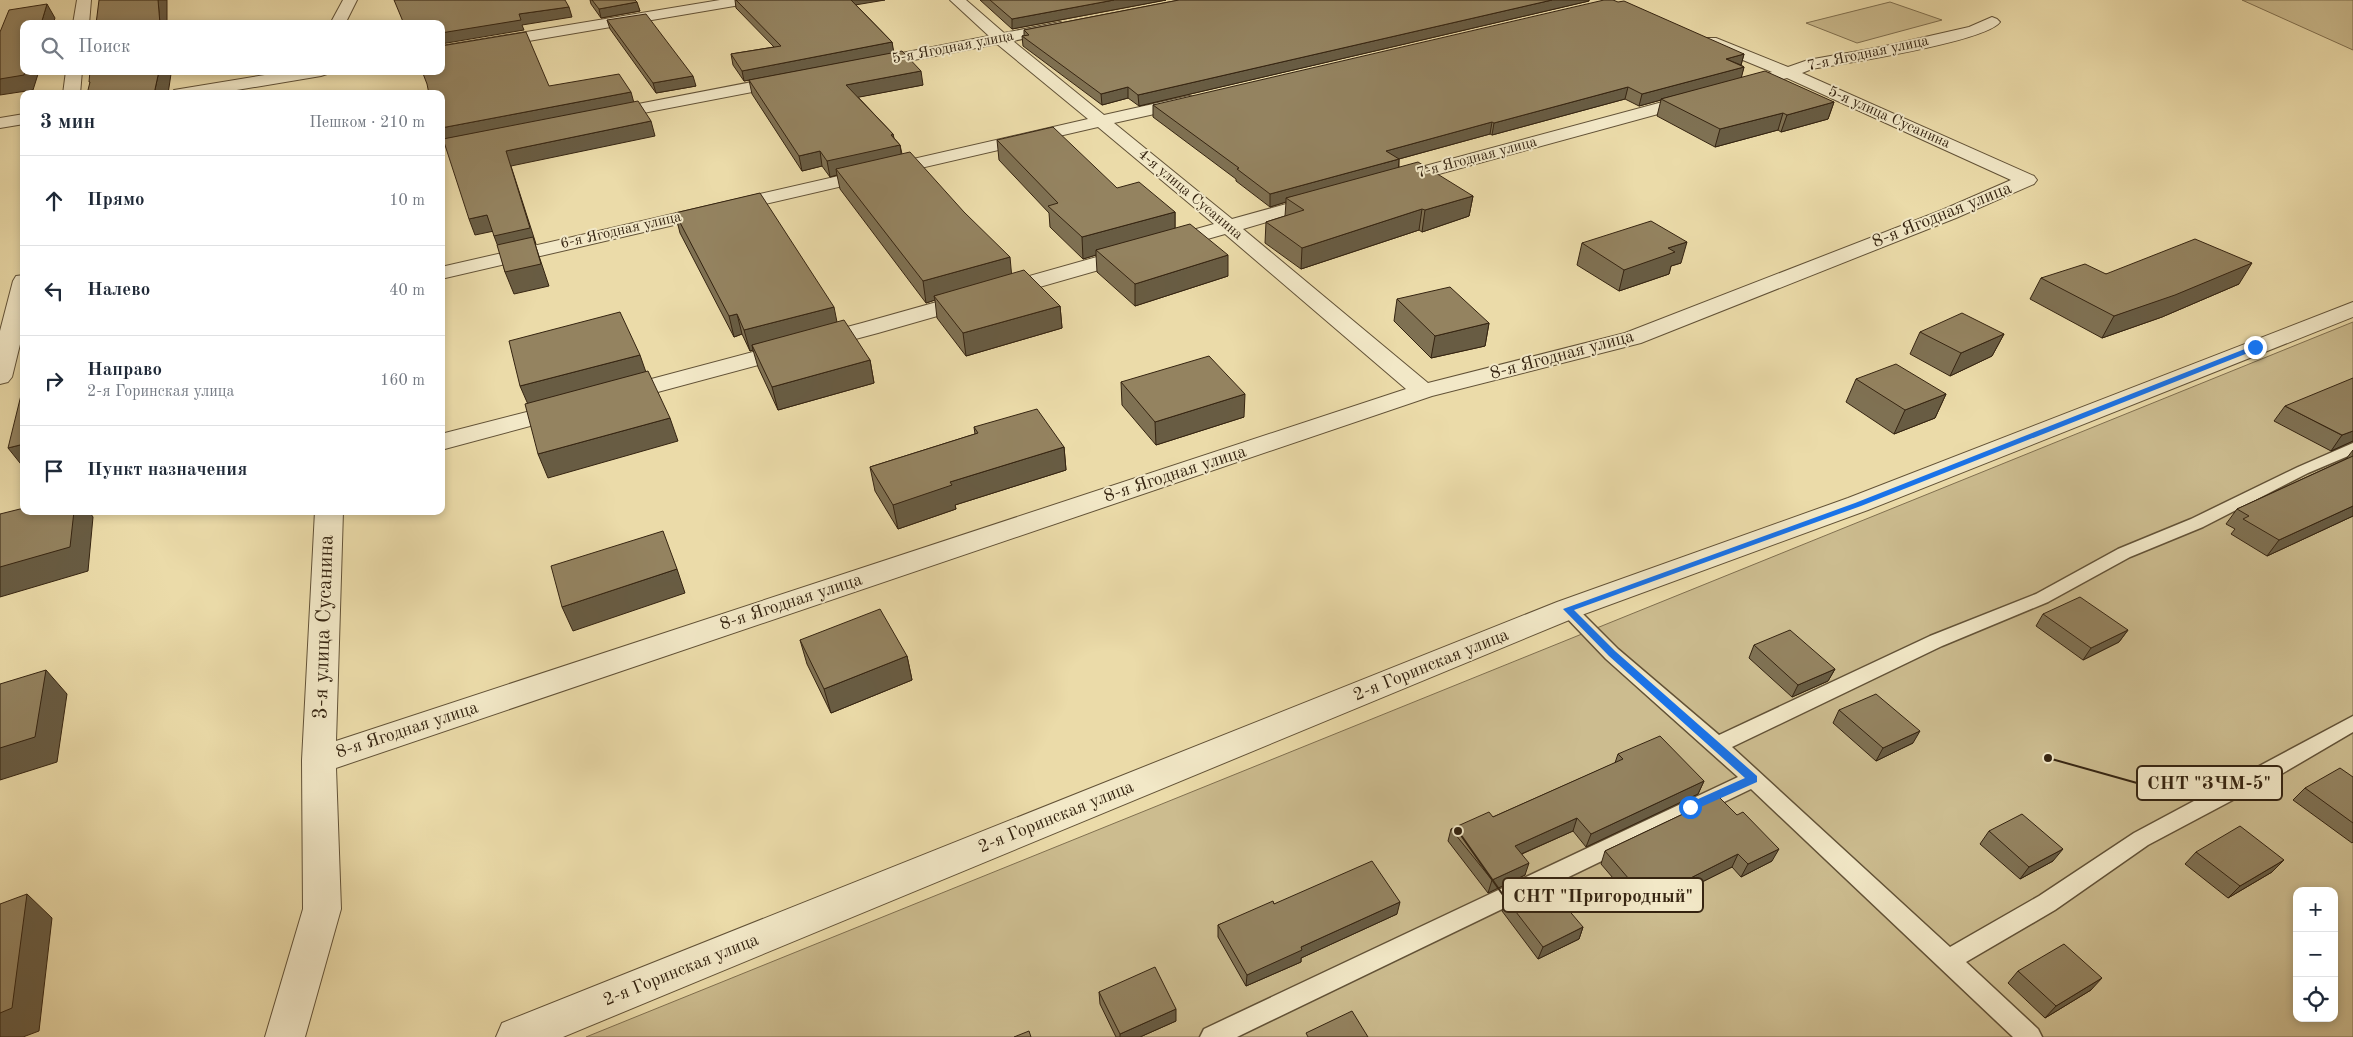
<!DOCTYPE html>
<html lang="ru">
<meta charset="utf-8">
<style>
body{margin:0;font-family:"Old Standard TT",serif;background:#f2f2f3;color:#1f2937}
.controls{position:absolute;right:15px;bottom:15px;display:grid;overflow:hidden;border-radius:10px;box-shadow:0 2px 8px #0003}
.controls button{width:45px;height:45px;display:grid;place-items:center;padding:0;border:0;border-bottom:1px solid #e0e1e3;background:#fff;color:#1f2937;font:25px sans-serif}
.stop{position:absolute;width:15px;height:15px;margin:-11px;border:4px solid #1a73e8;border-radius:50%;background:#fff}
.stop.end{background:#1a73e8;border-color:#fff;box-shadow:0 1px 5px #0008}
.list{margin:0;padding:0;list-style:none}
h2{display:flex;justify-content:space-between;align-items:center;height:65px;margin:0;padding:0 20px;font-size:21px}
h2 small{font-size:16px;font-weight:400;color:#747a83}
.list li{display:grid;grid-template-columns:32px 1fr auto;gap:15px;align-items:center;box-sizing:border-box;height:90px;padding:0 20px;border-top:1px solid #e0e1e3}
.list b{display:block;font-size:19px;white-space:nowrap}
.list p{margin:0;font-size:16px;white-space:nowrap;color:#747a83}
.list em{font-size:16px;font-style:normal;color:#747a83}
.icon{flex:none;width:28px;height:28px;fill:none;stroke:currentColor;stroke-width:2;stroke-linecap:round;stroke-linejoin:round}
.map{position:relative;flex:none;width:2353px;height:1037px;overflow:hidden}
.search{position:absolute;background:#fff;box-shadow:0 2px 8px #0003;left:20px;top:20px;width:425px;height:55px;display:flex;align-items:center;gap:12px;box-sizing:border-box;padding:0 18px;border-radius:10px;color:#747a83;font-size:19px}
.panel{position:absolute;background:#fff;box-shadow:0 2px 8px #0003;left:20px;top:90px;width:425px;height:425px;border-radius:10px}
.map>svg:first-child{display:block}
.green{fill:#ccbc8f;stroke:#807050;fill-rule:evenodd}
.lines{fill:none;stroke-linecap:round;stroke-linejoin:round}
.lane-casing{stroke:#625237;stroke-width:3}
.street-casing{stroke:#625237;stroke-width:2}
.lane{fill:#f2e8c7;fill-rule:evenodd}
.street{fill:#f2e8c7;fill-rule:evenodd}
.wall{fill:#7f7153;stroke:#352411}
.shaded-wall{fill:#685c43;stroke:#352411}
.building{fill:#948360;stroke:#352411}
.route{fill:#1a73e8}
.labels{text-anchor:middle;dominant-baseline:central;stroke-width:4;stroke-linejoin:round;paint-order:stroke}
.far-street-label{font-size:15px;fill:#352411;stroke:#f2e8c7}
.street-label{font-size:18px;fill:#352411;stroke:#f2e8c7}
.near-street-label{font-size:21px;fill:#352411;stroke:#f2e8c7}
.leader{fill:none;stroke:#352411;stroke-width:2}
.callout-dot{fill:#352411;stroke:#f2e8c7;stroke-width:2}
.callout{fill:#f2e8c7;stroke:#352411;stroke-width:2}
.callout-label{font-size:19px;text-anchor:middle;font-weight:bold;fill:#352411}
</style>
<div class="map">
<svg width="2353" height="1037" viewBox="0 0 2353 1037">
<rect width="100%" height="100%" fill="#ebdba9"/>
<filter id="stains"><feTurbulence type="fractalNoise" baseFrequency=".004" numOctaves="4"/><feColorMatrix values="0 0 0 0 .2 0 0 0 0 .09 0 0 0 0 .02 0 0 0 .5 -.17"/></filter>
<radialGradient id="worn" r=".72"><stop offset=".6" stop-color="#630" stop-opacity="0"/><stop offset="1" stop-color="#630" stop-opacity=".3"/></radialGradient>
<!-- green -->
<path class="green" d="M2242 0H2353V50Z
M1890 2 1942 20 1857 43 1806 23Z
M2353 322V1037H586ZM2297 891H2334V1018H2297Z"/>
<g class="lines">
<!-- lane casing -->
<g class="lane-casing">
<path id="lane" d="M2353 443V454L2308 473 2203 527 2130 557 2048 602 1942 646 1732 747 1950 947 2039 896 2134 833 2353 716V732L2278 776 2148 845 2055 910 1966 962 2038 1029 2042 1037H2013L1751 789 1237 1037H1200L1204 1029 1738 777 1606 659 1562 613 1559 609 1562 605 1568 603 1574 605 1618 649 1719 735 1930 636 2036 594 2118 549 2191 519 2298 467Z"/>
</g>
<!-- street casing -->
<g class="street-casing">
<path id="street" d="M77 0H91L89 24H73Z
M343 0H357L345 24H330Z
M720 0H753L746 4 441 56V46Z
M950 0H966L1004 33 1060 22 1065 24 1068 27 1065 30 1013 41 1104 115 1189 96 1195 97 1198 101 1195 105 1114 123 1232 219 1322 194 1329 196 1332 200 1329 204 1243 229 1428 383 1625 333 1942 210 2011 180 1787 78 1740 91 1734 90 1732 86 1734 82 1772 72 1704 44 1702 41 1704 38H1716L1788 67 1808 60 1881 47 1969 27 1992 17 1997 19 2000 22C1986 42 1842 64 1812 69L1802 73 2034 176 2037 180 2034 184 1956 218 1641 343 1432 396 336 768 341 909 305 1037H265L303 909 302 760 315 511H343L336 741 1406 389 1225 234 878 333 628 400 619 402 610 400 607 395 610 390 862 323 1214 224 1098 127 441 279V267L1088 119 997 44 872 68 866 66 864 63 866 60 989 36Z
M66 71H82L80 94H63Z
M289 71H329L327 74 321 76 213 94H172L174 90 180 89Z
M788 75 794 76 796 80 794 84 607 120 601 119 598 115 601 111 607 110Z
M1696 93 1702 94 1705 98 1702 102 1395 186 1388 184 1385 180 1388 176Z
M24 114V124L0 128V118Z
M24 275V328L12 377 8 382 0 384V331L13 281 16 276Z
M2353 302V317L1868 510 1579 616 563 1037H496L502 1023 1557 602 1848 498Z
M566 402 575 404 578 409 575 414 441 450V434Z"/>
</g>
<!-- lane -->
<use href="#lane" class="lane"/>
<!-- street -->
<use href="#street" class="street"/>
</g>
<!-- wall -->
<path class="wall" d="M590 0H635L640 11 601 18 591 4Z
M735 0 856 5 892 42 893 52 923 85 858 97 893 134 894 138 900 145 902 154 1012 274 1060 306 1062 328 966 356 937 318 935 300 926 303 840 189 837 175 830 177 822 166 802 171 752 94 749 80 744 81 733 65 731 54 774 47 736 8Z
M980 0H1166L1012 29Z
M1179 0H1589V1L1139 106 1128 98 1102 105 1023 46 1022 36H1024V30Z
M607 20 696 86 656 93 610 29Z
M1744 54 1741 65 1744 67 1741 77 1834 102 1828 119 1781 132 1778 130 1715 147 1657 116 1661 100 1639 106 1625 99 1492 135 1490 134 1399 159V167L1473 196 1469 216 1422 232 1419 230 1301 269 1265 243 1266 222 1285 216 1286 202 1270 207 1236 181V179L1153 117V105Z
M997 140 1175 212V228L1228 276 1135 306 1097 272 1096 255 1083 259 1050 227 1049 213 999 160Z
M675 213 837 322 870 360 874 383 778 410 758 367 753 350 750 351 742 334 734 337 680 233Z
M1582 243 1681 263 1671 266 1669 274 1619 291 1577 265Z
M2106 274 2239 284 2162 317 2102 338 2030 299 2041 278Z
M1397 299 1489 323 1485 346 1431 358 1394 321Z
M1920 332 2004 334 1992 356 1950 376 1910 354Z
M1856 379 1946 394 1935 418 1894 434 1846 402Z
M1121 382 1244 417 1156 445 1122 405Z
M2285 406 2353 441 2331 451 2274 421Z
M974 427 1064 447 1066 470 955 505 956 509 898 529 875 491 870 467 975 434Z
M2353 450V516L2267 556 2231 534 2235 529 2226 524 2237 509 2346 459Z
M2043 614 2128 630 2119 642 2083 660 2036 626Z
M800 640 907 656 912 680 831 713 807 664Z
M1754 645 1835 669 1828 681 1792 697 1749 658Z
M1839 710 1913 743 1876 761 1833 723Z
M1618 754 1704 781 1698 794 1586 847 1573 831 1522 854 1525 875 1488 893 1448 841 1451 829 1493 817 1615 763Z
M2353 777V842L2352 843 2293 800 2305 788Z
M1719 797 1772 861 1741 877 1732 867 1642 912 1601 864 1605 851Z
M1989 831 2053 861 2020 879 1980 844Z
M2196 852 2272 872 2228 898 2185 864Z
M1506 899 1583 927 1579 939 1538 959 1502 911Z
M1274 904 1397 914 1301 958V962L1246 986 1218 937V925Z
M2018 971 2091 990 2045 1018 2008 983Z
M1099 992 1176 1021 1140 1037H1116L1100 1004Z"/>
<!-- shaded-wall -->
<path class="shaded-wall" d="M158 0H167V24H160Z
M848 0H885L849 6Z
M1114 0H1166L1012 29V19Z
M1552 0H1589V1L1139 106 1138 95Z
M637 2 640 11 601 18 599 9Z
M47 4 55 18 53 24H41Z
M569 7 572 17 522 25 524 30 441 44V33L519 14Z
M892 42 894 53 744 81 742 71Z
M1744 54 1741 65 1726 59Z
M1744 67 1741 79 1661 99V100L1639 106 1642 94Z
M25 71H39L33 90 0 95V79Z
M159 71H171V74L168 94H154Z
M921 71 923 85 849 99 846 85Z
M693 76 696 86 656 93 653 83Z
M1128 87V98L1102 105 1101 94Z
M1628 87 1625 99 1492 135 1494 123Z
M631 92 634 103 445 139 442 134H441V128Z
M1834 102 1828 119 1781 132 1787 115Z
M1783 113 1778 130 1715 147 1720 129Z
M651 121 655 136 511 166 536 244H535L549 286 514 294 505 272 500 252 494 236 506 151Z
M1492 122 1490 134 1384 163 1386 151Z
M893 134 895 146 900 145 902 160 836 169 837 175 830 177 827 161Z
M820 151 822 166 802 171 799 156Z
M1399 159 1398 172 1286 198V202L1270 207V194Z
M1473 196 1469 216 1422 232 1425 210Z
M1422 209 1419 230 1301 269 1302 248Z
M1175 212V233L1096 250V255L1083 259 1082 237Z
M487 215 494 231 475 235 469 219Z
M1687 242 1681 263 1671 266 1669 274 1619 291 1624 270 1668 248Z
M1228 255V276L1135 306V284Z
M1010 257 1012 279 934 296 935 300 926 303 923 281Z
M2252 263 2239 284 2162 317 2102 338 2114 316Z
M1060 306 1062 328 966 356 963 333Z
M834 307 838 327 752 345 753 350 750 351 744 330Z
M737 314 742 334 734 337 729 316Z
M1489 323 1485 346 1431 358 1435 336Z
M2004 334 1992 356 1950 376 1961 353Z
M640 355 648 378 530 409 520 386Z
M870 360 874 383 778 410 772 387Z
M1245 394 1244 417 1156 445 1155 422Z
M1946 394 1935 418 1894 434 1905 410Z
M670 418 678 441 548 478 538 454Z
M2353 431V441L2331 451 2342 435Z
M24 444V468L8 448Z
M1064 447 1066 470 955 505 956 509 898 529 893 505 950 482Z
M2353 506V516L2267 556 2279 540Z
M74 511H89L93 517 88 571 0 597V567Z
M677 569 685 593 573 631 562 607Z
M2128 630 2119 642 2083 660 2091 648Z
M907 656 912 680 831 713 824 689Z
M1835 669 1828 681 1792 697 1798 685Z
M46 670 67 694 57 762 0 780V748Z
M1920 731 1913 743 1876 761 1883 748Z
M1704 781 1698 794 1586 847 1591 834Z
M1577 818 1573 831 1512 858 1515 846Z
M1779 849 1772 861 1741 877 1748 864Z
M2063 849 2053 861 2020 879 2029 867Z
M1738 854 1732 867 1642 912 1647 900Z
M2284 860 2272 872 2228 898 2240 886Z
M1529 863 1525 875 1488 893 1492 880Z
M27 894 52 918 39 1031 23 1037H0V1013Z
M1400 902 1397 914 1301 958V962L1246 986 1247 975 1301 947Z
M1583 927 1579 939 1538 959 1543 947Z
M2102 978 2091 990 2045 1018 2056 1006Z
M1176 1009V1021L1140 1037H1120V1034Z"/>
<!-- building -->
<path class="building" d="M99 0H158L160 24H96Z
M394 0H565L569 7 519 14 521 20 441 33V24H404Z
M592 0H635L637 2 599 9Z
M736 0H851L892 42 742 71 731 54 781 46Z
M990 0H1114L1012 19Z
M1179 0H1552L1138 95 1128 87 1101 94 1022 36 1029 35 1024 30Z
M1604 0H1613L1618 2 1624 1 1744 54 1726 59 1744 67 1642 94 1628 87 1494 123 1492 122 1386 151 1399 159 1270 194 1237 169 1239 168 1153 105Z
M47 4 41 24H24V71H25L24 75 0 79V32L9 10Z
M646 14 693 76 653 83 607 20Z
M526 32 549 86 619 74 631 92 441 128V94H429L427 84 422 71H441V46Z
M902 51 921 71 846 85 893 134 891 135 900 145 827 161 820 151 799 156 749 80Z
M90 71H159L154 94H87L90 82H89Z
M1765 71 1834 102 1787 115 1783 113 1720 129 1661 99Z
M638 101 651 121 506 151 530 228 494 236 487 215 469 219 443 139Z
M1053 127 1117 188 1139 182 1175 212 1082 237 1048 206 1058 203 997 140Z
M910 152 964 212 1010 257 923 281 836 169Z
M1418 162 1473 196 1425 210 1422 209 1302 248 1266 222 1304 210 1286 198Z
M760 193 834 307 744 330 737 314 729 316 675 213Z
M1651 221 1687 242 1668 248 1675 252 1624 270 1582 243Z
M1190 224 1228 255 1135 284 1096 250Z
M533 237 541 264 505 272 497 245Z
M2195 239 2252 263 2175 295 2114 316 2041 278 2085 264 2106 274Z
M1024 270 1060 306 963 333 934 296Z
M1450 287 1489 323 1435 336 1397 299Z
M620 312 640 355 520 386 509 341Z
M1962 313 2004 334 1961 353 1920 332Z
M844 320 870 360 772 387 752 345Z
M1209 356 1245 394 1155 422 1121 382Z
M1896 364 1946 394 1905 410 1856 379Z
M648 371 670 418 538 454 525 404Z
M2353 378V431L2342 435 2285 406Z
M24 383V444L8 448Z
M1037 409 1064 447 950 482 952 485 893 505 870 467 978 433 974 427Z
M2353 456V506L2279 540 2243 519 2249 516 2237 509Z
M24 508V511H74L70 547 0 567V514Z
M663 531 677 569 562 607 551 566Z
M2080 597 2128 630 2091 648 2043 614Z
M880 609 907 656 824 689 800 640Z
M1790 630 1835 669 1798 685 1754 645Z
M46 670 35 737 0 748V684Z
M1876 694 1920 731 1883 748 1839 710Z
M1660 736 1704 781 1591 834 1577 818 1515 846 1529 863 1492 880 1451 829 1489 812 1493 817 1623 759 1618 754Z
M2340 768 2353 777V823L2305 788Z
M1719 797 1737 815 1743 812 1779 849 1748 864 1738 854 1647 900 1605 851Z
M2022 814 2063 849 2029 867 1989 831Z
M2240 826 2284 860 2240 886 2196 852Z
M1372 861 1400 902 1301 947 1302 950 1247 975 1218 925 1273 901 1274 904Z
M1544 881 1583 927 1543 947 1506 899Z
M27 894 12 1008 0 1013V904Z
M2064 944 2102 978 2056 1006 2018 971Z
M1155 967 1176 1009 1120 1034 1099 992Z
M1352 1011 1368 1037H1308L1306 1033Z
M1029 1031 1031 1037H1014Z"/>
<!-- route -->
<path class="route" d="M2255 345 2259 347 2258 349 1861 506 1574 610 1615 651 1757 776V782L1694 810H1687V804L1745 778 1609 656 1563 609 1855 503Z"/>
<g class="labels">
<!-- far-street labels -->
<g class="far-street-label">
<text transform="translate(953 48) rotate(-11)">5-я Ягодная улица</text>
<text transform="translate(1868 54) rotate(-12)">7-я Ягодная улица</text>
<text transform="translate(1889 118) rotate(24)">5-я улица Сусанина</text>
<text transform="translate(1477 158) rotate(-15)">7-я Ягодная улица</text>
<text transform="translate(1190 195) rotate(40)">4-я улица Сусанина</text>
<text transform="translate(621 231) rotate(-13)">6-я Ягодная улица</text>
</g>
<!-- street labels -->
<g class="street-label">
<text transform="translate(1942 215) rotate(-22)">8-я Ягодная улица</text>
<text transform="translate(1562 355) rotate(-15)">8-я Ягодная улица</text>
<text transform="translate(1175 474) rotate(-18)">8-я Ягодная улица</text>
<text transform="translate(791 602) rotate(-18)">8-я Ягодная улица</text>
<text transform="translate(1431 665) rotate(-22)">2-я Горинская улица</text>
<text transform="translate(407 730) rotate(-18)">8-я Ягодная улица</text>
<text transform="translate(1056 817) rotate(-22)">2-я Горинская улица</text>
<text transform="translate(681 970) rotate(-22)">2-я Горинская улица</text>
</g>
<!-- near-street labels -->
<g class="near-street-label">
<text transform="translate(324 627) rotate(-88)">3-я улица Сусанина</text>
</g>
</g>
<!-- callouts -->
<path class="leader" d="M2048 758L2137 783M1458 831L1503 895"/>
<g class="callout-dot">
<circle cx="2048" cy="758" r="5"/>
<circle cx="1458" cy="831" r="5"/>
</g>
<g class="callout">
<rect x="2137" y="766" width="145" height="34" rx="5"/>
<rect x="1503" y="878" width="200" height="34" rx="5"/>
</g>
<g class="callout-label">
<text x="2209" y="789">СНТ "ЗЧМ-5"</text>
<text x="1603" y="902">СНТ "Пригородный"</text>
</g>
<rect width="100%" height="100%" filter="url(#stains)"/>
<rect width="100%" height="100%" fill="url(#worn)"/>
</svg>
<div class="controls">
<button>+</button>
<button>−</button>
<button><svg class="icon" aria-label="locate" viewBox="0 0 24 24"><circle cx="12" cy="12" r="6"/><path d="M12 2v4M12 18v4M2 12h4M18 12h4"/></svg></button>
</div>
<div class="stop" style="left:1690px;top:807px"></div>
<div class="stop end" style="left:2255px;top:347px"></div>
<div class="search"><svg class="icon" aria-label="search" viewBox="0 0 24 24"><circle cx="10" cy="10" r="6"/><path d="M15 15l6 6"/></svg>Поиск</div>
<section class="panel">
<h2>3 мин<small>Пешком · 210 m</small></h2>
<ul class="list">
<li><svg class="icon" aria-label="ahead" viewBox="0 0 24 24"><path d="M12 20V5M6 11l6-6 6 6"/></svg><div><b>Прямо</b></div><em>10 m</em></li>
<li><svg class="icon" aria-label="left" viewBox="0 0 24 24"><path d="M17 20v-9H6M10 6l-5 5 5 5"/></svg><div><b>Налево</b></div><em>40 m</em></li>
<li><svg class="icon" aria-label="right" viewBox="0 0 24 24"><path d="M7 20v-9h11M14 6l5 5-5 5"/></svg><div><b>Направо</b><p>2-я Горинская улица</p></div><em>160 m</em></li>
<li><svg class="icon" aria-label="arrive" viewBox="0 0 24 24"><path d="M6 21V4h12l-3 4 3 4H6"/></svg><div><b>Пункт назначения</b></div></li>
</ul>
</section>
</div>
